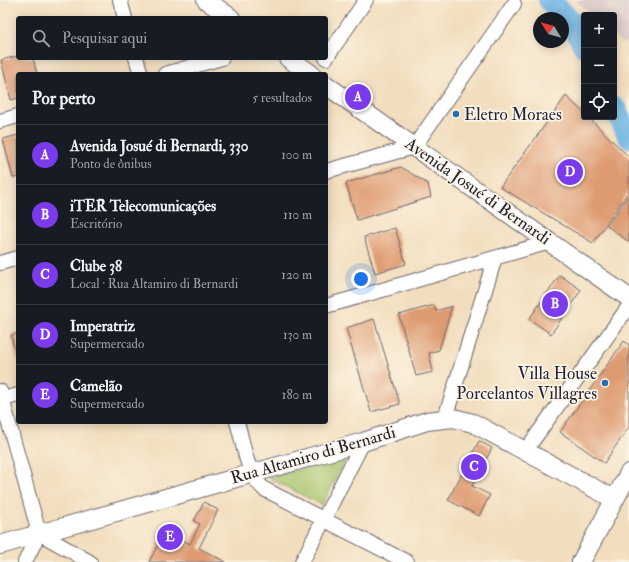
<!DOCTYPE html>
<html lang="pt">
<meta charset="utf-8">
<style>
body{margin:0;font-family:"IM FELL Double Pica",serif;background:#242831;color:#f1f3f6}
.controls{position:absolute;right:12px;top:12px;display:grid;overflow:hidden;border-radius:4px;box-shadow:0 2px 10px #0003}
.controls button{width:36px;height:36px;display:grid;place-items:center;padding:0;border:0;border-bottom:1px solid #363941;background:#171b24;color:#f1f3f6;font:20px sans-serif}
.compass{position:absolute;left:533px;top:12px;width:36px;height:36px;border-radius:50%;background:#171b24;box-shadow:0 2px 10px #0003;rotate:307deg}
.you{position:absolute;left:361px;top:279px;width:14px;height:14px;margin:-10px;border:3px solid #fff;border-radius:50%;background:#1a73e8;box-shadow:0 0 0 6px #1a73e833}
.badge{display:grid;place-items:center;width:26px;height:26px;border-radius:50%;background:#7c3aed;color:#fff;font-size:13px;font-weight:700}
.pin{position:absolute;translate:-50% -50%;border:2px solid #fff;box-shadow:0 1px 4px #0006}
.list{margin:0;padding:0;list-style:none}
h2{display:flex;justify-content:space-between;align-items:center;height:52px;margin:0;padding:0 16px;font-size:17px}
h2 small{font-size:13px;font-weight:400;color:#9ea1a6}
.list li{display:grid;grid-template-columns:26px 1fr auto;gap:12px;align-items:center;box-sizing:border-box;height:60px;padding:0 16px;border-top:1px solid #363941}
.list b{display:block;font-size:15px;white-space:nowrap}
.list p{margin:0;font-size:13px;white-space:nowrap;color:#9ea1a6}
.list em{font-size:13px;font-style:normal;color:#9ea1a6}
.icon{flex:none;width:22px;height:22px;fill:none;stroke:currentColor;stroke-width:2;stroke-linecap:round;stroke-linejoin:round}
.map{position:relative;flex:none;width:629px;height:562px;overflow:hidden}
.search{position:absolute;background:#171b24;box-shadow:0 2px 10px #0003;left:16px;top:16px;width:312px;height:44px;display:flex;align-items:center;gap:10px;box-sizing:border-box;padding:0 14px;border-radius:4px;color:#9ea1a6;font-size:15px}
.panel{position:absolute;background:#171b24;box-shadow:0 2px 10px #0003;left:16px;top:72px;width:312px;height:352px;border-radius:4px}
.map>svg:first-child{display:block}
.industrial{fill:#d2bec1}
.green{fill:#a4c269;stroke:#637252}
.lines{fill:none;stroke-linecap:round;stroke-linejoin:round}
.river{stroke:#6cb2e3;stroke-width:22}
.building{fill:#de9a6f}
.minor-casing{stroke:#6b6469;stroke-width:16}
.major-casing{stroke:#6b6469;stroke-width:20}
.minor{stroke:#fff;stroke-width:14}
.major{stroke:#fff;stroke-width:18}
.poi-dot{fill:#1f6fb2;stroke:#fcf5e5;stroke-width:1.5}
.labels{text-anchor:middle;dominant-baseline:central;stroke-width:3.5;stroke-linejoin:round;paint-order:stroke}
.poi-label{font-size:17px;fill:#22223b;stroke:#fcf5e5;text-anchor:start}
.street-label{font-size:17px;fill:#22223b;stroke:#fcf5e5}
</style>
<div class="map">
<svg width="629" height="562" viewBox="0 0 629 562">
<rect width="100%" height="100%" fill="#fcf5e5"/>
<filter id="ink" filterUnits="userSpaceOnUse"><feTurbulence type="fractalNoise" baseFrequency=".025" numOctaves="2"/><feDisplacementMap in="SourceGraphic" scale="8" xChannelSelector="R" yChannelSelector="G"/><feConvolveMatrix kernelMatrix="1 2 1 2 8 2 1 2 1" color-interpolation-filters="sRGB"/></filter>
<filter id="wash" filterUnits="userSpaceOnUse"><feTurbulence type="fractalNoise" baseFrequency=".012" numOctaves="4" result="noise"/><feDisplacementMap in="SourceGraphic" scale="16" xChannelSelector="R" yChannelSelector="G"/><feGaussianBlur stdDeviation="0.9" result="paint"/><feColorMatrix in="noise" values="0 0 0 0 0 0 0 0 0 0 0 0 0 0 0 0 0 1.4 0 .05"/><feComposite in="paint" operator="in"/></filter>
<g filter="url(#wash)">
<rect width="100%" height="100%" fill="#f2debe"/>
<!-- industrial -->
<path class="industrial" d="M576 0H629V39L623 44 614 36V15H592Z"/>
<!-- green -->
<path class="green" d="M348 455 322 505 269 478Z"/>
<g class="lines">
<!-- river -->
<path class="river" d="M549 0 572 22 584 46
M614 107 629 137"/>
</g>
<g id="blocks">
<!-- building -->
<path class="building" d="M18 56V58H33L37 74H18V98L11 100 1 60Z
M566 96 584 113V117H588L629 157V191L593 243 500 187Z
M18 135V177L13 178 3 139Z
M401 167 428 184 431 197 357 220 346 183Z
M629 195V242L607 226Z
M395 228 406 264 375 273 364 237Z
M560 275 581 290 551 334 529 319Z
M434 305 436 311 452 306 439 350 429 353 433 372 416 376 399 315Z
M374 319 400 404 371 412 346 328Z
M18 333V359H17L11 335Z
M624 341 629 345V427L604 463 560 432Z
M479 441 492 448 472 486 490 495 479 516 448 500Z
M204 502 218 510 199 548 226 562H149L165 531 190 544 200 524 194 521Z"/>
</g>
</g>
<g filter="url(#ink)">
<use href="#blocks" fill-opacity="0" stroke="#6b6469" stroke-width="1"/>
<g class="lines">
<!-- minor casing -->
<g class="minor-casing">
<path id="minor" d="M120 0 125 18
M136 58 141 74
M326 58 366 0
M165 74 222 58
M0 121 18 116
M326 171 414 147 514 4
M0 263 18 258
M326 306 550 242
M0 391 39 533
M0 400 18 395
M445 418 495 258
M237 422C244 444 246 474 264 489L407 562
M526 450 629 306
M39 533 90 562
M25 562 39 533
M302 562 363 442"/>
</g>
<!-- major casing -->
<g class="major-casing">
<path id="major" d="M206 0 231 18
M288 58 311 74
M326 85 629 298
M0 545 363 442 427 421 453 418 473 423 614 499
M581 562 629 473"/>
</g>
<!-- minor -->
<use href="#minor" class="minor"/>
<!-- major -->
<use href="#major" class="major"/>
</g>
</g>
<!-- markers -->
<g class="poi-dot">
<circle cx="456" cy="114" r="4"/>
<circle cx="605" cy="383" r="4"/>
</g>
<g class="labels">
<!-- poi labels -->
<g class="poi-label">
<text x="464" y="114">Eletro Moraes</text>
<text x="597" y="373" text-anchor="end">Villa House<tspan x="597" dy="20">Porcelantos Villagres</tspan></text>
</g>
<!-- street labels -->
<g class="street-label">
<text transform="translate(478 191) rotate(35)">Avenida Josué di Bernardi</text>
<text transform="translate(313 455) rotate(-16)">Rua Altamiro di Bernardi</text>
</g>
</g>
</svg>
<div class="controls">
<button>+</button>
<button>−</button>
<button><svg class="icon" aria-label="locate" viewBox="0 0 24 24"><circle cx="12" cy="12" r="6"/><path d="M12 2v4M12 18v4M2 12h4M18 12h4"/></svg></button>
</div>
<svg class="compass" viewBox="-18 -18 36 36"><path d="M0-13l5 13h-10z" fill="#e53935"/><path d="M0 13l5-13h-10z" fill="#9ea1a6"/></svg>
<div class="you"></div>
<div class="pin badge" style="left:358px;top:97px">A</div>
<div class="pin badge" style="left:555px;top:304px">B</div>
<div class="pin badge" style="left:474px;top:467px">C</div>
<div class="pin badge" style="left:570px;top:172px">D</div>
<div class="pin badge" style="left:170px;top:537px">E</div>
<div class="search"><svg class="icon" aria-label="search" viewBox="0 0 24 24"><circle cx="10" cy="10" r="6"/><path d="M15 15l6 6"/></svg>Pesquisar aqui</div>
<section class="panel">
<h2>Por perto<small>5 resultados</small></h2>
<ul class="list">
<li><span class="badge">A</span><div><b>Avenida Josué di Bernardi, 330</b><p>Ponto de ônibus</p></div><em>100 m</em></li>
<li><span class="badge">B</span><div><b>iTER Telecomunicações</b><p>Escritório</p></div><em>110 m</em></li>
<li><span class="badge">C</span><div><b>Clube 38</b><p>Local · Rua Altamiro di Bernardi</p></div><em>120 m</em></li>
<li><span class="badge">D</span><div><b>Imperatriz</b><p>Supermercado</p></div><em>130 m</em></li>
<li><span class="badge">E</span><div><b>Camelão</b><p>Supermercado</p></div><em>180 m</em></li>
</ul>
</section>
</div>
